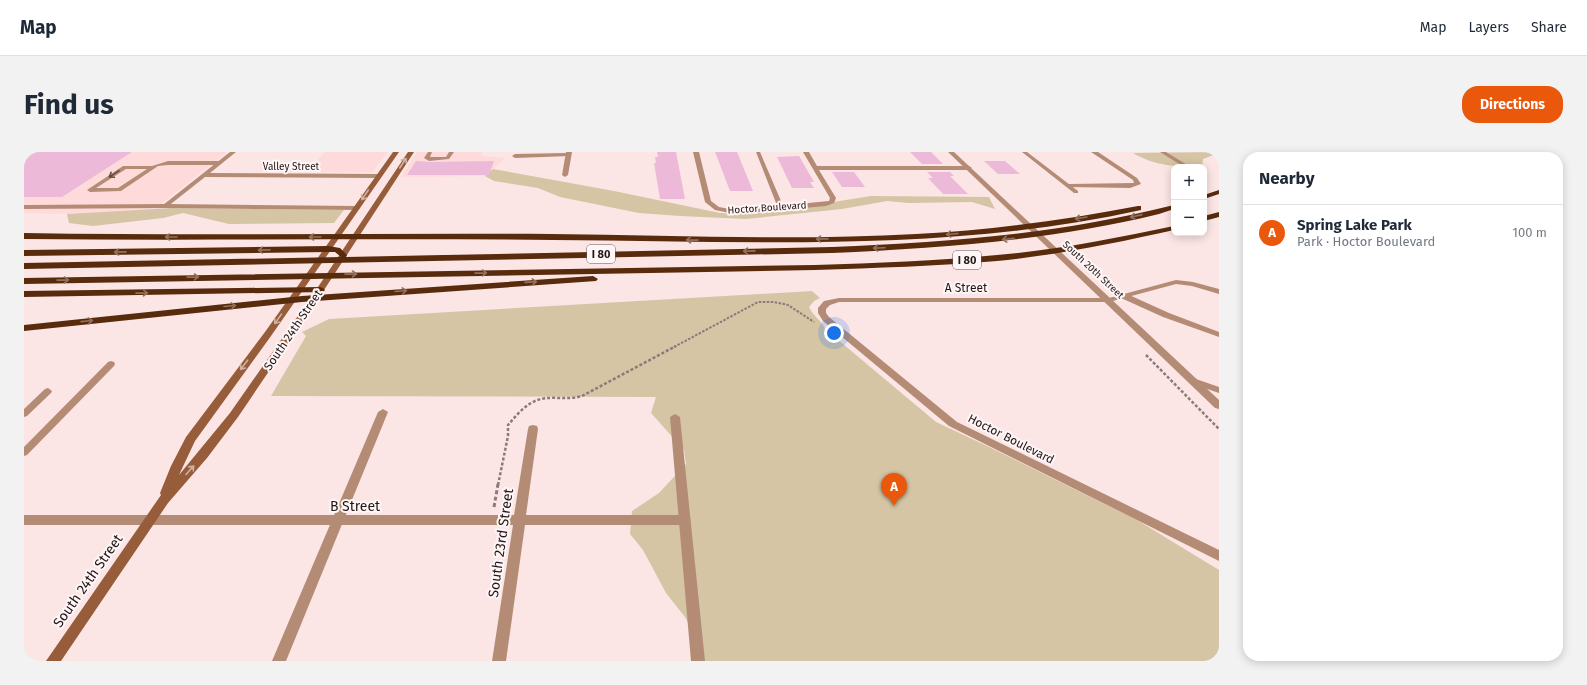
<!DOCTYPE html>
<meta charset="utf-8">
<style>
body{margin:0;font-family:"Fira Sans",sans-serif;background:#f2f2f3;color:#1f2937}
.controls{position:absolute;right:12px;top:12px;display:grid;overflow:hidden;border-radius:8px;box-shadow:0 2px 10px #0003}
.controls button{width:36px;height:36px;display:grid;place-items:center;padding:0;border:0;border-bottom:1px solid #e0e1e3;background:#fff;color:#1f2937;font:20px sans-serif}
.you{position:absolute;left:810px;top:181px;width:14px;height:14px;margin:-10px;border:3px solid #fff;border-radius:50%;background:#1a73e8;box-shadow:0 0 0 6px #1a73e833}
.badge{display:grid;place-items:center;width:26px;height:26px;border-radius:50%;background:#ea580c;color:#fff;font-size:13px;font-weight:700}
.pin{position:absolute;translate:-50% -33px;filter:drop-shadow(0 1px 2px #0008)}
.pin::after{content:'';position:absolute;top:21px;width:14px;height:12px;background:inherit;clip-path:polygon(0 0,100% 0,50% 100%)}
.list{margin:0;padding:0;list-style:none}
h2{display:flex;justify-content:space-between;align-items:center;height:52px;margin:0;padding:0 16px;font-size:17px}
h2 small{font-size:13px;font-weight:400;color:#747a83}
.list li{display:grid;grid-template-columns:26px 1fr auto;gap:12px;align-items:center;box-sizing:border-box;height:56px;padding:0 16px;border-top:1px solid #e0e1e3}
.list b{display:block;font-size:15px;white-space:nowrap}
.list p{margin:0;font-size:13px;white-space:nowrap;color:#747a83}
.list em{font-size:13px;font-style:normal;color:#747a83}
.map{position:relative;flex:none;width:1195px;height:509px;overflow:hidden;border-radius:16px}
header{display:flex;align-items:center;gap:24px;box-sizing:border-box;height:56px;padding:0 20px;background:#fff;border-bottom:1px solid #e0e1e3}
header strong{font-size:19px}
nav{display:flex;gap:22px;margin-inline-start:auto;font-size:14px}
.intro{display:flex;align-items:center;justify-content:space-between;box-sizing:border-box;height:96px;padding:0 24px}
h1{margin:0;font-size:28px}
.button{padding:10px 18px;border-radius:16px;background:#ea580c;color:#fff;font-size:14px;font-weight:700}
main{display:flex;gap:24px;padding:0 24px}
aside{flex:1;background:#fff;border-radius:16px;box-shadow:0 2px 10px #0003}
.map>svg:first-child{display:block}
.built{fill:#ffdadb}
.green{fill:#d5c5a5}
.building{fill:#edb9d8}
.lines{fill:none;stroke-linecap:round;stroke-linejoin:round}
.path-far2{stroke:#8b7a7a;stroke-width:2;stroke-dasharray:2.5 1.5;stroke-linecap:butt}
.path-far1{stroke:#8b7a7a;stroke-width:2.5;stroke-dasharray:3 2;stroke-linecap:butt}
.path{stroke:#8b7a7a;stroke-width:3;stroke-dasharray:4 2.5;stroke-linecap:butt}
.service{fill:#b48c75;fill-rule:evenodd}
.minor{fill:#b48c75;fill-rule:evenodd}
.tertiary{fill:#b48c75;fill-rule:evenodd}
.secondary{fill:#975d3b;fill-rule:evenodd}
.motorway{fill:#582b0c;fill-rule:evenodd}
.oneway{stroke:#d0b1a2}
.oneway2{stroke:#644b41}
.oneway3{stroke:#92725e}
.labels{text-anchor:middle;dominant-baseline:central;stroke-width:4;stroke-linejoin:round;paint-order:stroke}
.far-street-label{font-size:10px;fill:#231617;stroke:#fef6f6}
.shield{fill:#fef6f6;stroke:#65595a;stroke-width:1}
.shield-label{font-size:11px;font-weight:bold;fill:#231617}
.street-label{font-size:12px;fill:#231617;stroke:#fef6f6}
.near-street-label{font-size:14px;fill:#231617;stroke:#fef6f6}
</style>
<header>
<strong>Map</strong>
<nav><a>Map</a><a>Layers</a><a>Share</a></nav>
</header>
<div class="intro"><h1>Find us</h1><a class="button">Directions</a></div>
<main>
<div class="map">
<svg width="1195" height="509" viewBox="0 0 1195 509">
<rect width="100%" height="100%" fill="#fbe5e5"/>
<!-- built -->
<path class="built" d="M0 0H203L132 56 43 62 0 61Z
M301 0H364L348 20H281Z
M393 0H458L457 4 481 6 461 24 377 25Z"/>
<!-- green -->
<path class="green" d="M1195 0V1L1179 7 1178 15C1154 15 1130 14 1109 1Z
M469 17 590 39 696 61 719 62 753 59 847 44 965 45 971 57 948 50 885 51 863 49 818 57 722 67 656 64 615 61 536 45 514 36 470 29 461 24Z
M147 56 320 58 310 71 205 72 159 61 139 66 69 74 45 71 43 62Z
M788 139 796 146 790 149 785 155C789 164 797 168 801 177L912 270 963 294 1113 368 1195 418V509H679L678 498 661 465 642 441 619 398 606 382 608 359 635 341 662 312 660 298 627 261 632 245 247 244 282 184 278 180 305 167Z"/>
<!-- building -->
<path class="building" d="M0 0H108L38 45H0Z
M633 0H652L661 47H636L630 11H632L631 5H634Z
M691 0H713L729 39H706Z
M886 0H907L919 12H898Z
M775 4 790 30H786L790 36H768L753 5Z
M392 9 405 10 470 9 465 23H383Z
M960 9H981L996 22H974Z
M808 20H830L841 35H818Z
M903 20H926L930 24H926L944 42H919L904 26H909Z"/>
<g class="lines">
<!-- path-far2 -->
<path class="path-far2" d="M650 195 734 150H750L764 153 790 170"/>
<!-- path-far1 -->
<path class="path-far1" d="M1122 203 1195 277
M474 333 484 284V273C491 265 499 255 509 250 523 242 542 249 558 244L652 194"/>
<!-- path -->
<path class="path" d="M470 355 474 332"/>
<!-- service -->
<path class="service" d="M404 0H408L406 5H422L425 0H430L425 7 405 9 400 6Z
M732 0H736L760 56 759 57 754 56Z
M998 0H1003L1054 39V41H1050Z
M1136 0H1142L1165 14 1160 15Z
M544 1 547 3 546 4 491 6 488 4 491 2Z
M144 9H195L198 11 195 13H144L134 14 97 39 66 40 63 38 99 14H128ZM102 17H123L94 36H72Z
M141 52 333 54 336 56 333 58 141 56 0 57V53Z
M1097 142H1103L1145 161 1195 180V185L1139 165 1097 146Z
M87 209 90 210 91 212 90 214 3 303 0 304V295L84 210Z
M24 236 28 239 27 241 3 264 0 265V257L21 237Z
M359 257 364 260 262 509H248L354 260Z
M651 262 656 265 681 509H667L646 265Z"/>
<!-- minor -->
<path class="minor" d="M206 0H212L186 21 355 22 358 24 355 26 181 25 143 55H139V53Z
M542 0H548L544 23 541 25 538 23Z
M669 0H675L687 49 695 55 711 58 805 49 806 46 779 0H785L793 14H945L948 16 945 18H795L812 46 810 51 802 54 711 62 691 58 681 50Z
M1067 0H1074L1113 26 1117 32 1106 36 1043 35 1042 34 1045 32 1110 31 1109 28Z
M1152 128 1169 130 1195 137V142L1168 134 1152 132 1085 150H815L806 153 802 157V161L805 165 933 270 1195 398V409L925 274 799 169 794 161V156L800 149 815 146H1085Z
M1169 226 1195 235V241L1166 231 1164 229 1166 227Z
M509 273 513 274 514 277 502 363H661L665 365 667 368 665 371 661 373H501L482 509H468L489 373H0V363H490L504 277 505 274Z"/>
<!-- tertiary -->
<path class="tertiary" d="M924 0H930L1195 248V257L1191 256Z"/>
<!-- secondary -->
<path class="secondary" d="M369 0H375L247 184 171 289 155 323 206 261 292 138 384 0H390L300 138 214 265 183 306 144 351 37 509H22L137 343 136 341 147 314 162 285 241 180Z"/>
<!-- motorway -->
<path class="motorway" d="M1195 38V42L1180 47V43Z
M1150 53V57L1135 62C1028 88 918 96 808 101L0 117V111L317 105 311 100H304L0 104V98L304 94 316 96 323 103 322 105 808 95C926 90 1035 82 1150 53Z
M1114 54H1117V58C923 101 725 89 529 88 352 86 176 89 0 87V81C176 84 351 81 527 82 649 83 770 89 892 82 967 78 1041 68 1114 54Z
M1195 60V65L1180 69V64Z
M1150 74V78C1092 91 1033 103 973 109 913 114 852 116 791 118L0 132V126L791 113C852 111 913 109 973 103 1033 98 1092 86 1150 74Z
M569 124 574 127 572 129 278 150 0 179V173L278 144Z
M296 135 299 136 301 138 299 140 0 145V139Z"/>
</g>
<!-- one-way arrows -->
<defs><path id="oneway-shaft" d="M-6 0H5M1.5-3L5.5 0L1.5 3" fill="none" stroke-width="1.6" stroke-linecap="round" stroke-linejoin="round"/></defs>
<g class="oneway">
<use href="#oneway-shaft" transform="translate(379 11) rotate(-57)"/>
<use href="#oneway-shaft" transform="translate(341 43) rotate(124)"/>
<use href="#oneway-shaft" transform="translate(254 167) rotate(125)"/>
<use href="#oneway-shaft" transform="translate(220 213) rotate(127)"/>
<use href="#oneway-shaft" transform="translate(166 318) rotate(-48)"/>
</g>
<use class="oneway2" href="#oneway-shaft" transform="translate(90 22) rotate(146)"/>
<g class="oneway3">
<use href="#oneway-shaft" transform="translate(1112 64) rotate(167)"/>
<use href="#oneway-shaft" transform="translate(1057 66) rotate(171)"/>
<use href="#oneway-shaft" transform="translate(928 82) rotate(175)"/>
<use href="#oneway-shaft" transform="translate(147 85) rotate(-180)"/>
<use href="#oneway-shaft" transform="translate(291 85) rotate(180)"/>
<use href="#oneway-shaft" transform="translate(798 87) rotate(179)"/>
<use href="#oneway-shaft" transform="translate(984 87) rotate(174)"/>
<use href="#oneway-shaft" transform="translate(668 88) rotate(-179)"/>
<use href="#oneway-shaft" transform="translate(855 96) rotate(178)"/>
<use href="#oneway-shaft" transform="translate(240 98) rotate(179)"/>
<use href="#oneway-shaft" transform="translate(725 99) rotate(179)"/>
<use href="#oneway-shaft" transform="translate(96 100) rotate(179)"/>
<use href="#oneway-shaft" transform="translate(457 121) rotate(-1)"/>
<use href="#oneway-shaft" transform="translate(327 122) rotate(-1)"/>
<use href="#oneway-shaft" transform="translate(169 125) rotate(-1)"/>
<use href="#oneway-shaft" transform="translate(39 128) rotate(-1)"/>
<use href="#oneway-shaft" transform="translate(507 130) rotate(-4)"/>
<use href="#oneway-shaft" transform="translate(377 139) rotate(-5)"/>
<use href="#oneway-shaft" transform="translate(118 141) rotate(-1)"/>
<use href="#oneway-shaft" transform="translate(206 154) rotate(-5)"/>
<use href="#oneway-shaft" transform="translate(63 169) rotate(-6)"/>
</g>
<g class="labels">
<!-- far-street labels -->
<g class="far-street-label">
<text x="267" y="15">Valley Street</text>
<text transform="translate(743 56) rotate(-4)">Hoctor Boulevard</text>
<text transform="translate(1069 118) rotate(43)">South 20th Street</text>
</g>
<!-- shield labels -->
<g class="shield">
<rect x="563" y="93" width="28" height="18" rx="3"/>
<rect x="929" y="99" width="28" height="18" rx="3"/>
</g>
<g class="shield-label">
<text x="577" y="102">I 80</text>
<text x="943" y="108">I 80</text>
</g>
<!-- street labels -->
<g class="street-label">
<text x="942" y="136">A Street</text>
<text transform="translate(269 178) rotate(-56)">South 24th Street</text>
<text transform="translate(987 287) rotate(27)">Hoctor Boulevard</text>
</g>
<!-- near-street labels -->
<g class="near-street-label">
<text x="331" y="354">B Street</text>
<text transform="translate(477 391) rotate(-82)">South 23rd Street</text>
<text transform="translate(64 429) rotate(-55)">South 24th Street</text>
</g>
</g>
</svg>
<div class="controls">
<button>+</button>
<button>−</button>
</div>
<div class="you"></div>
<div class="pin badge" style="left:870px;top:354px">A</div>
</div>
<aside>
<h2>Nearby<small></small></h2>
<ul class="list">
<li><span class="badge">A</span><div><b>Spring Lake Park</b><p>Park · Hoctor Boulevard</p></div><em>100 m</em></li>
</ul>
</aside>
</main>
